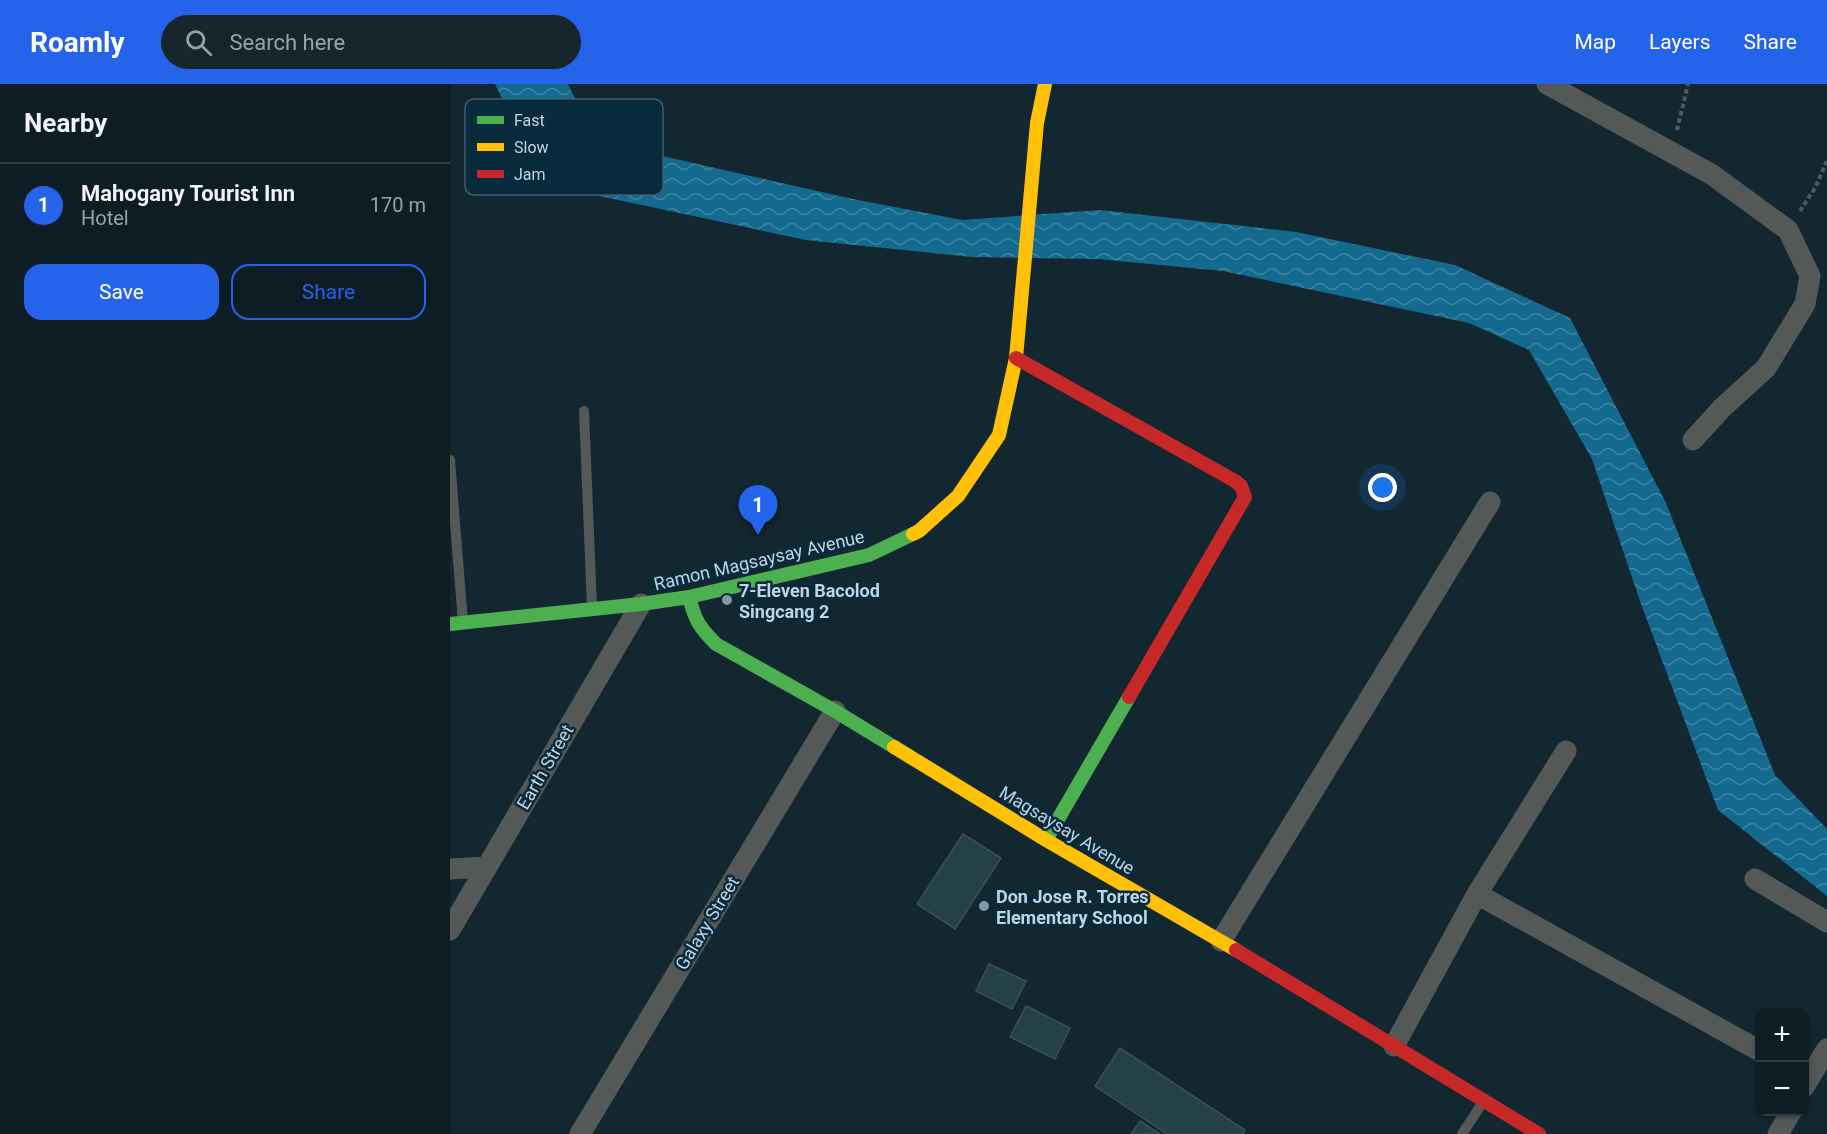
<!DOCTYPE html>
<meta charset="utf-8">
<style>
body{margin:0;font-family:Roboto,sans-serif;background:#17262c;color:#f1f3f6}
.controls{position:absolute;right:18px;bottom:18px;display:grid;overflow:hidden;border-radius:12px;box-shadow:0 2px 4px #0004}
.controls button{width:54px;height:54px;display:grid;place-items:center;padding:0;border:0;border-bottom:2px solid #2e3b41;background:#0e1d24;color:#f1f3f6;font:30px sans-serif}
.you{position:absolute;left:933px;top:404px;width:21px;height:21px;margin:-15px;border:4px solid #fff;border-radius:50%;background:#1a73e8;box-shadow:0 0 0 9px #1a73e833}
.badge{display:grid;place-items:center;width:39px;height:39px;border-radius:50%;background:#2563eb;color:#fff;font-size:20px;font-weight:700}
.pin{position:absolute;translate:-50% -50px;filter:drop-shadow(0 2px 3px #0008)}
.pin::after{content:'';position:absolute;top:32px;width:21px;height:18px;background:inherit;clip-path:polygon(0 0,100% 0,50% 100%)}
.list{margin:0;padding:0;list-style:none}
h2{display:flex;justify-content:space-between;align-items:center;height:78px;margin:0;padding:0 24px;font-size:26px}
h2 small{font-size:20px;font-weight:400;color:#9ba2a6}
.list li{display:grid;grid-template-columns:39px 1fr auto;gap:18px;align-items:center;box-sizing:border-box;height:84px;padding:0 24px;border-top:2px solid #2e3b41}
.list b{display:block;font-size:22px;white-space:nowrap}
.list p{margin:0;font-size:20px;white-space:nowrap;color:#9ba2a6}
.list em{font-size:20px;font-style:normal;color:#9ba2a6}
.actions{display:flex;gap:12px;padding:18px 24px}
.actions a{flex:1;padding:14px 0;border:2px solid #2563eb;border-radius:18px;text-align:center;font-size:21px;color:#2563eb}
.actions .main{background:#2563eb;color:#fff}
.icon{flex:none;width:33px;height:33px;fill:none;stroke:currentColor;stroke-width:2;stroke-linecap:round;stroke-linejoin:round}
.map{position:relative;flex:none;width:1377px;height:1050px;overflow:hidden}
header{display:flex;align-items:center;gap:36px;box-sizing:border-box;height:84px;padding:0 30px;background:#2563eb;color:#fff}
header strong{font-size:28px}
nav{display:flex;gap:33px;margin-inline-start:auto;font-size:21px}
.search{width:420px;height:54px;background:#17262c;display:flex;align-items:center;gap:15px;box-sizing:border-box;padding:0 21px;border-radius:33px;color:#9ba2a6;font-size:22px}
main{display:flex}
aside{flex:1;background:#0e1d24}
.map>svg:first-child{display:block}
.water{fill:url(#water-waves)}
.building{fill:#254148;stroke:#3d4f54;stroke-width:1.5}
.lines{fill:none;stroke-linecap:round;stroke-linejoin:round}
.path{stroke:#535a5c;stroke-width:4;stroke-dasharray:4.5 3;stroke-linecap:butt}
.lane{stroke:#545856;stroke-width:10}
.street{stroke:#545856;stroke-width:21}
.fast{stroke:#4caf50;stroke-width:14}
.slow{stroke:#ffc107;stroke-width:14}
.jam{stroke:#c62828;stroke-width:14}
.poi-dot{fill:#8597a2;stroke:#072b3c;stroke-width:2}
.labels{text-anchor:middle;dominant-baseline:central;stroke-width:5;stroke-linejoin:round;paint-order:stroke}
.street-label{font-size:18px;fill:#c2d4df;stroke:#072b3c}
.poi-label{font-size:18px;font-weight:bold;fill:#c2d4df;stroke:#072b3c;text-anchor:start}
.key{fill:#072b3c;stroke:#3f5e6d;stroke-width:1.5}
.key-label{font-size:16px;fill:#c2d4df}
</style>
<header>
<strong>Roamly</strong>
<div class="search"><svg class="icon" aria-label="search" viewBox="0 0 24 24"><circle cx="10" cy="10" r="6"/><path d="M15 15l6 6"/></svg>Search here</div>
<nav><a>Map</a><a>Layers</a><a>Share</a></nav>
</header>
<main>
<aside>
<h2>Nearby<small></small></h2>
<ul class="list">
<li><span class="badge">1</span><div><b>Mahogany Tourist Inn</b><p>Hotel</p></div><em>170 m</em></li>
</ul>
<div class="actions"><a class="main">Save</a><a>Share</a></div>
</aside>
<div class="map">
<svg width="1377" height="1050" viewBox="0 0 1377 1050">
<defs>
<pattern id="water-waves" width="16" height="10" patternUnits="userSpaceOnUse" patternTransform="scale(1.5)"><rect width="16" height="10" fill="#14698f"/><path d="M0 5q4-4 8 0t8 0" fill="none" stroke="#3f84a3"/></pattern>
</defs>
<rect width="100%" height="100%" fill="#132730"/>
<!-- water -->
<path class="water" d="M45 0H118L146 57 398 114 512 136 650 126 846 148 1005 181 1120 234 1216 419 1325 691 1377 745V812L1268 726 1191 520 1142 375 1079 266 1019 239 773 187 648 175 522 173 356 156 93 100Z"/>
<!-- building -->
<path class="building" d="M513 750 551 774 505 845 467 820Z
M539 880 576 897 562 925 526 907Z
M576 922 620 944 605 975 560 953Z
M670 964 795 1046 793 1050H717L645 1002Z
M690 1037 710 1050H681Z"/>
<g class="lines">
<!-- path -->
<path class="path" d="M1227 46 1238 0
M1350 127 1365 104 1377 77"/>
<!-- lane -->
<path class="lane" d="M134 327 142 523
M0 376 13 538
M1012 1050 1033 1018"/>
<!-- street -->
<path class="street" d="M1097 0 1261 90 1338 146 1360 192 1355 220 1316 284 1272 324 1243 356
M0 785 37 783
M1305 795 1377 838
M1027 810 1310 967
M0 846 191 520
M771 857 1040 418
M944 962 1027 810 1116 667
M1354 1003 1377 965
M130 1050 385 627
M1328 1050 1341 1028"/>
<!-- fast -->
<path class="fast" d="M239 513C245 536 249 543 266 560L385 627 444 663
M0 540 191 520 239 513 419 471 463 450
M596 756 679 613"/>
<!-- slow -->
<path class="slow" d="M463 450 469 447 508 412 549 351 566 274 587 39 595 0
M444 663 596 756 786 866"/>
<!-- jam -->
<path class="jam" d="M566 274 785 397 791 402 795 413 679 613
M786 866 1089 1050"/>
</g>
<!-- markers -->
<g class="poi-dot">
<circle cx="277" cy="516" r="6"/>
<circle cx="534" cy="822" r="6"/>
</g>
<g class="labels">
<!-- street labels -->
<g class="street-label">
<text transform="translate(309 476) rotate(-13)">Ramon Magsaysay Avenue</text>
<text transform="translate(95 683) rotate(-60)">Earth Street</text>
<text transform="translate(617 746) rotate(31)">Magsaysay Avenue</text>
<text transform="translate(257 839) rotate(-59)">Galaxy Street</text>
</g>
<!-- poi labels -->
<g class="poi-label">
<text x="289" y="506">7-Eleven Bacolod<tspan x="289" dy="21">Singcang 2</tspan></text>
<text x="546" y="812">Don Jose R. Torres<tspan x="546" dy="21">Elementary School</tspan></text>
</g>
</g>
<!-- legend -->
<rect x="15" y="15" width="198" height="96" rx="9" class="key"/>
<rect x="27" y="32" width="27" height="8" fill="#4caf50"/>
<rect x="27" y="59" width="27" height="8" fill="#ffc107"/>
<rect x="27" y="86" width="27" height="8" fill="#c62828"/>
<g class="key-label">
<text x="64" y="42">Fast</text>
<text x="64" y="69">Slow</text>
<text x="64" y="96">Jam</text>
</g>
</svg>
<div class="controls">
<button>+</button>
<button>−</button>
</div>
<div class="you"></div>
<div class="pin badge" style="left:308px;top:451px">1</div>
</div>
</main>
